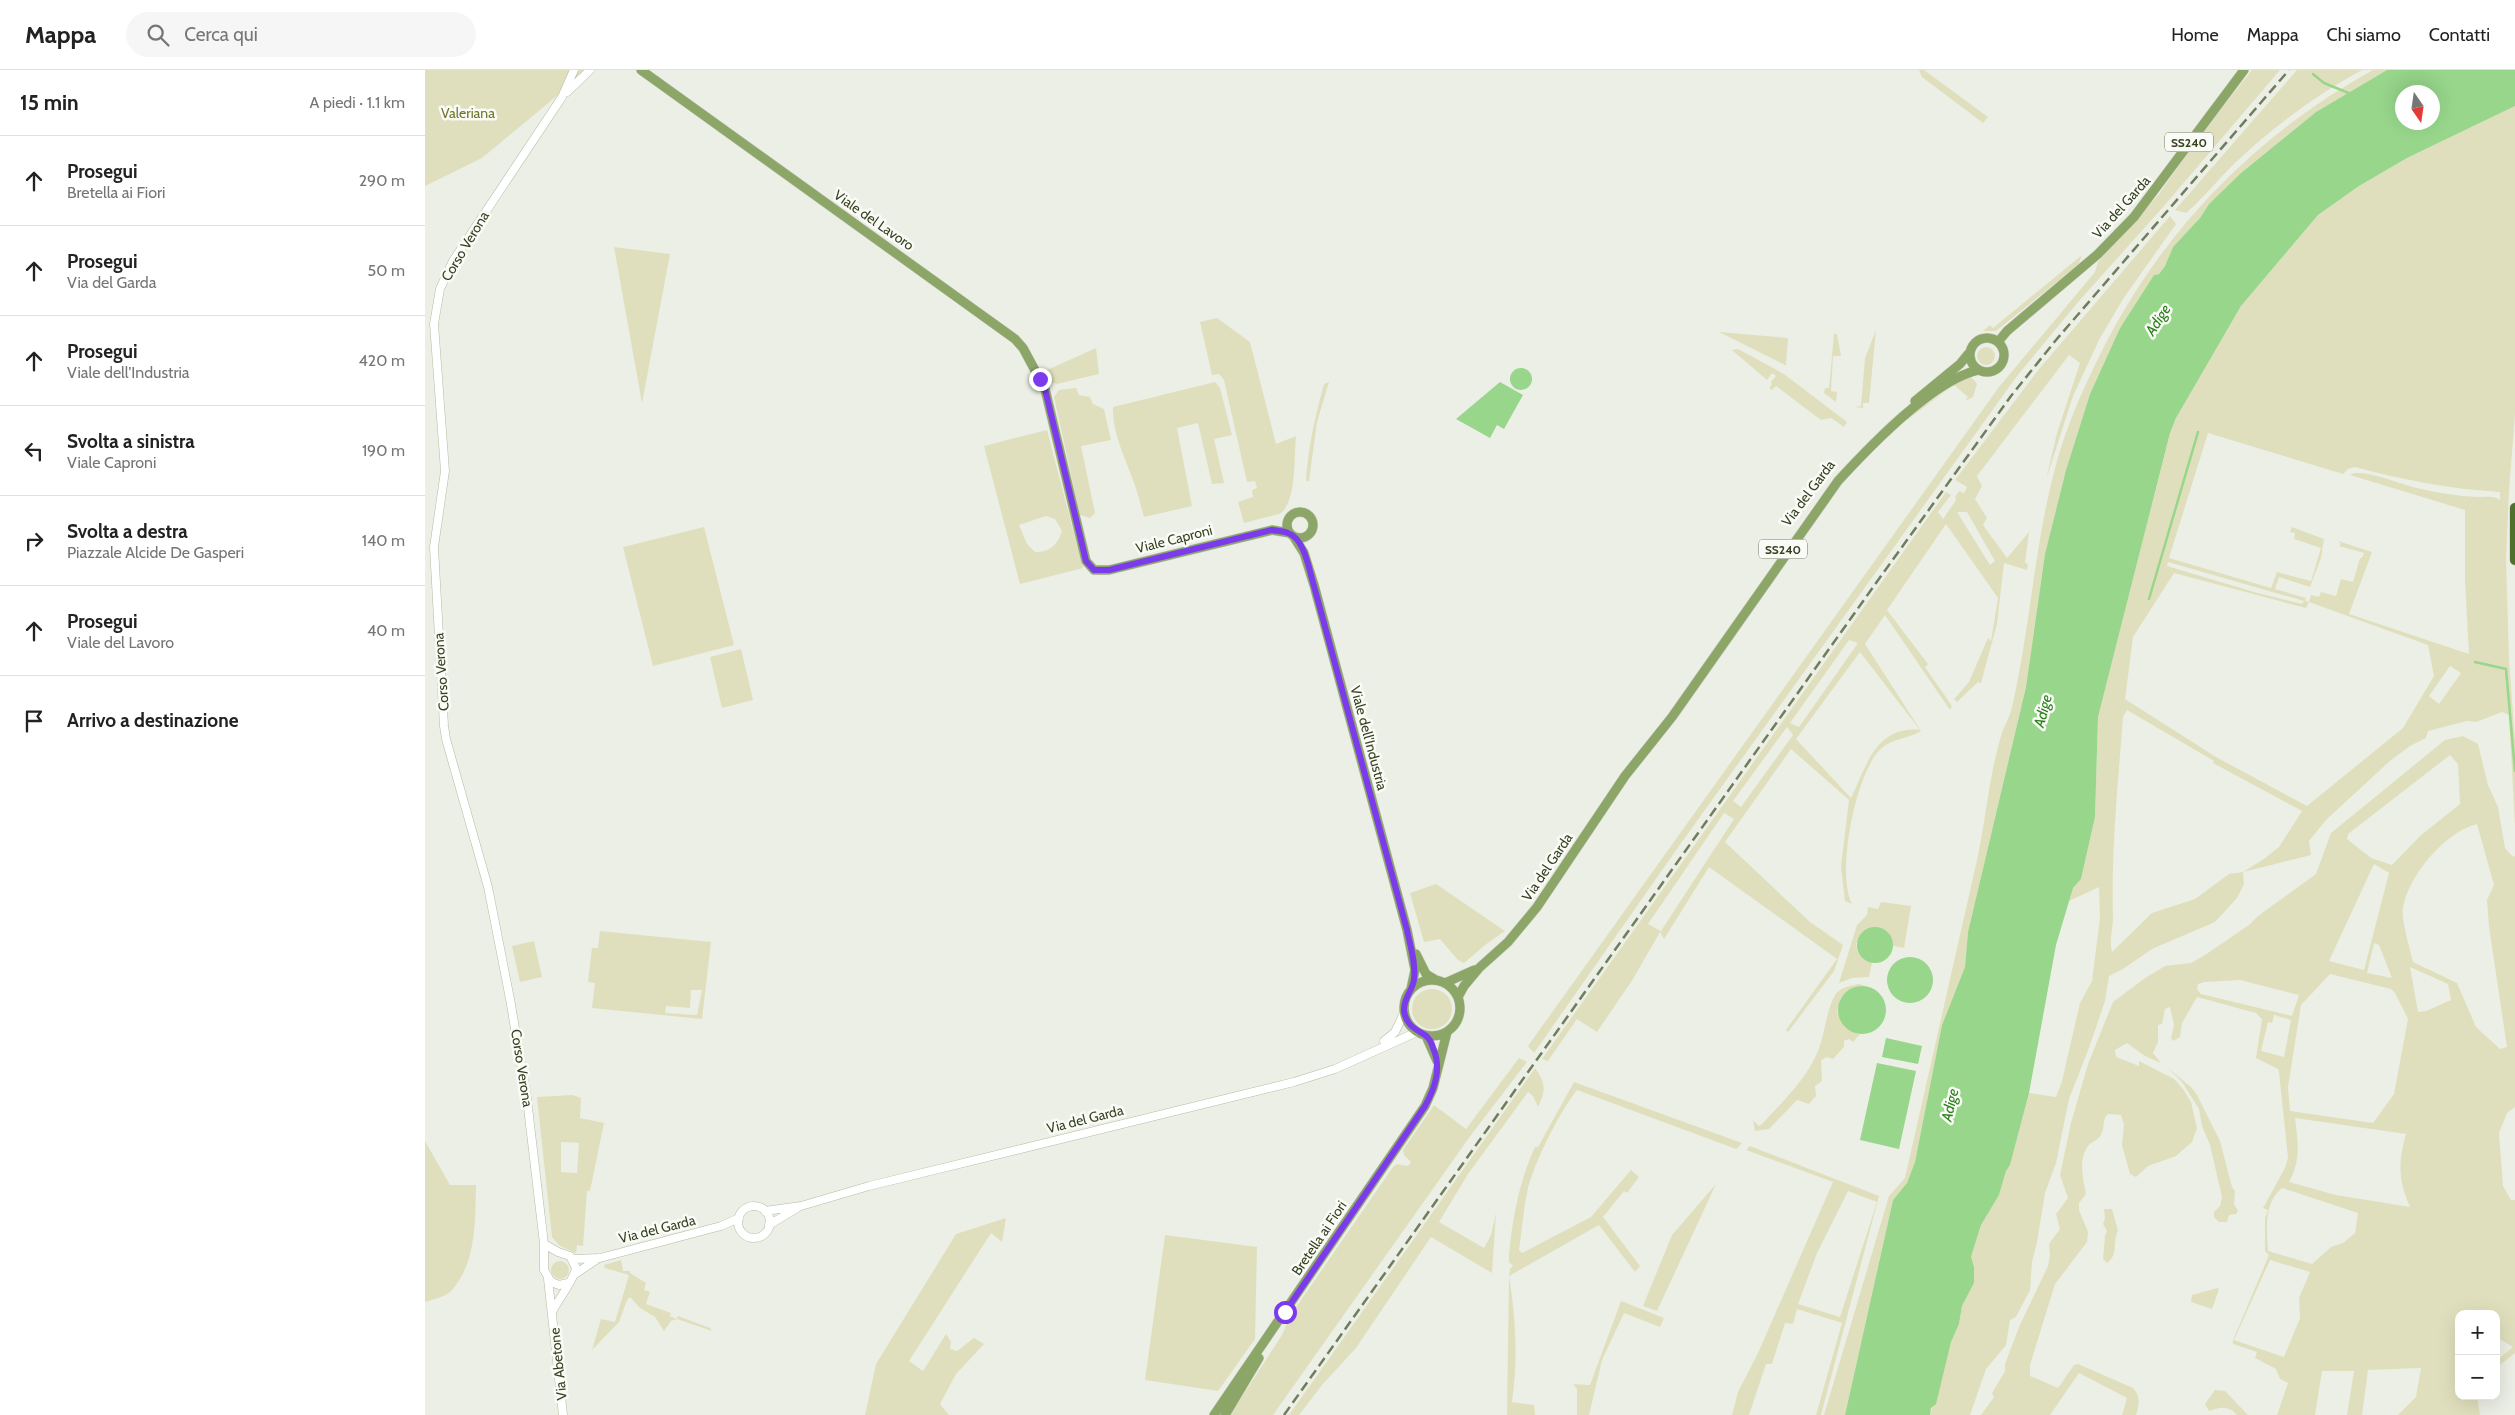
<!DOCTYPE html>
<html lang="it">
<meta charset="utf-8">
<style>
body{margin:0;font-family:Cabin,sans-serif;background:#f6f6f6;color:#222}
.controls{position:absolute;right:15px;bottom:15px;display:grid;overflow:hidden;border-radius:10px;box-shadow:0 5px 20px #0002}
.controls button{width:45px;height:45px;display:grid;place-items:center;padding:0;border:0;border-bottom:1px solid #e0e0e0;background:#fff;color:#222;font:25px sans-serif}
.compass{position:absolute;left:1970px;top:15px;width:45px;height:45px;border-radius:50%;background:#fff;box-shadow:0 5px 20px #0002;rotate:167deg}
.stop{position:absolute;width:15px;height:15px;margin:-11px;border:4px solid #7c3aed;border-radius:50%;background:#fff}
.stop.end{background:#7c3aed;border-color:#fff;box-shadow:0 1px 5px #0008}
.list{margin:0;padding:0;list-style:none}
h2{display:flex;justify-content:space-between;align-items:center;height:65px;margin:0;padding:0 20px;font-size:21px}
h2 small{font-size:16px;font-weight:400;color:#767676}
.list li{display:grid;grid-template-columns:32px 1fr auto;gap:15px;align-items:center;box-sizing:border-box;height:90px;padding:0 20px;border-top:1px solid #e0e0e0}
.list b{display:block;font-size:19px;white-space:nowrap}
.list p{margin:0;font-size:16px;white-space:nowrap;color:#767676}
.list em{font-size:16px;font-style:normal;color:#767676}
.icon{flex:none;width:28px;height:28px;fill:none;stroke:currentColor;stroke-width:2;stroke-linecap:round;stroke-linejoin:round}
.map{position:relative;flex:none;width:2090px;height:1345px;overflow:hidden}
header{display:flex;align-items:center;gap:30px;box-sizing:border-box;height:70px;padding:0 25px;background:#fff;border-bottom:1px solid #e0e0e0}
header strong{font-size:24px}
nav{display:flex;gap:28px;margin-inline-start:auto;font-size:18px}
.search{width:350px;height:45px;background:#f6f6f6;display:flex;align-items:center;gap:12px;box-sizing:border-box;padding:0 18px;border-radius:28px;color:#767676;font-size:19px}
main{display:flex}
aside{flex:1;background:#fff}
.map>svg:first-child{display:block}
.green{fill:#e0dfbd;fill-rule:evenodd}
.water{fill:#97d68b;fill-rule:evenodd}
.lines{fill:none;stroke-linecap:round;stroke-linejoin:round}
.stream{stroke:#97d68b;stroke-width:2.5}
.secondary-casing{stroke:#b3bba2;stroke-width:9}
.primary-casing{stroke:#c6cac1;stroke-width:10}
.highway-casing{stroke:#c6cac1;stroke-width:11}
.secondary{stroke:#fff;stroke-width:8}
.primary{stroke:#8ba667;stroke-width:9}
.highway{stroke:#50702d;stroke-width:10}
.rail{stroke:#707d5d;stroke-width:2.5;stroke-dasharray:10 5;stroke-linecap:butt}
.route{stroke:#7c3aed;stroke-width:6}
.labels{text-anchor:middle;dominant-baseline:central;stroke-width:5;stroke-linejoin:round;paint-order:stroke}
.shield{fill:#fafbf6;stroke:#707a62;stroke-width:1}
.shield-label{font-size:12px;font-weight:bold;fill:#354222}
.park-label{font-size:14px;fill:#707629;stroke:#fafbf6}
.street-label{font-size:14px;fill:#354222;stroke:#fafbf6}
.water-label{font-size:15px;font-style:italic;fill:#288119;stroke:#fafbf6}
</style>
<header>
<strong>Mappa</strong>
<div class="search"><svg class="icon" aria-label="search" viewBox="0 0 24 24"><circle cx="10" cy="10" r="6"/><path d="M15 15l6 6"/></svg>Cerca qui</div>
<nav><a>Home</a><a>Mappa</a><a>Chi siamo</a><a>Contatti</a></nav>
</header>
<main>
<aside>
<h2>15 min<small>A piedi · 1.1 km</small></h2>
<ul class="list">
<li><svg class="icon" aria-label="ahead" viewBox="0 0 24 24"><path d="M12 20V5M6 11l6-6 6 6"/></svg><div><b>Prosegui</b><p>Bretella ai Fiori</p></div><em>290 m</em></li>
<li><svg class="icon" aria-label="ahead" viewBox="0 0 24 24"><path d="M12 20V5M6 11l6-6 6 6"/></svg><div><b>Prosegui</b><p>Via del Garda</p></div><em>50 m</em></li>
<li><svg class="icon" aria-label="ahead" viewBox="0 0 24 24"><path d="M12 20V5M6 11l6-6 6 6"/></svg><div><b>Prosegui</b><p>Viale dell'Industria</p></div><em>420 m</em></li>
<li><svg class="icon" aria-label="left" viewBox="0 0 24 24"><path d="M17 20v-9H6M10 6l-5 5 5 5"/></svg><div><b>Svolta a sinistra</b><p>Viale Caproni</p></div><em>190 m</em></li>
<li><svg class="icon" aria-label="right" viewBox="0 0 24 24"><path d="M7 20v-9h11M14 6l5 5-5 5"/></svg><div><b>Svolta a destra</b><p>Piazzale Alcide De Gasperi</p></div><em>140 m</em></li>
<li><svg class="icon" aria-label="ahead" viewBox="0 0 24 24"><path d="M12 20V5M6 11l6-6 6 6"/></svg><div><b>Prosegui</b><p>Viale del Lavoro</p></div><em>40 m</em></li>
<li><svg class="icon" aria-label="arrive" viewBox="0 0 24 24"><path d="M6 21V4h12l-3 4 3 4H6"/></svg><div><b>Arrivo a destinazione</b></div></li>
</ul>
</aside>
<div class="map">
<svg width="2090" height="1345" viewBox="0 0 2090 1345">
<rect width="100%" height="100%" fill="#ecefe5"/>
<!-- green -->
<path class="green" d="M0 0H163L57 88 0 116Z
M1494 0H1499L1563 47 1558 53 1497 7Z
M1827 0H1855L1739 136 1654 231 1592 306 1254 776 1109 983 1103 976 1574 317 1670 202 1673 192 1734 124 1775 65Z
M1872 0H1937C1891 25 1848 57 1810 93 1793 109 1779 128 1761 143L1750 140Z
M1948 0H1962L1891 42 1816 103 1784 134 1775 148 1748 177 1740 196 1734 204 1729 205 1695 258 1665 324 1641 400 1620 484 1601 617 1543 862 1540 897 1517 955 1490 1092 1482 1113 1468 1130 1420 1345H1399L1464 1126 1480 1108C1504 1002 1528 896 1552 790 1561 749 1564 706 1576 666 1579 656 1585 647 1587 637 1605 559 1609 479 1629 402 1638 366 1653 330 1669 297 1729 169 1825 68 1948 0Z
M2090 36V344L2084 421 2081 489 2084 590 2090 670V756L2084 645 2077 642 2051 652 2042 651 2003 661 2001 668 1985 676 1966 690 1901 750 1884 771 1886 785 1818 802 1819 814 1812 828 1790 852 1727 879 1698 899 1684 906 1680 931 1664 978 1644 1029 1631 1093 1620 1123 1612 1172 1607 1192 1605 1220 1591 1247 1585 1250 1581 1275 1561 1299 1545 1345H1505L1526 1272 1534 1254 1537 1236 1549 1213V1197L1546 1187 1556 1155 1574 1125 1581 1101 1585 1095 1604 1023 1631 1027 1637 1011 1655 933 1667 911 1675 848 1674 817 1644 831 1648 818 1656 809 1670 747 1673 647 1745 363 1751 348 1816 236 1893 145 1934 116 1982 88ZM1783 363 1918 404 1923 399 1930 397C1978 410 2025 419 2075 422V430C2068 425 2061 427 2053 427 2032 426 2013 423 1992 418 1978 415 1935 397 1925 405L2040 440V511L2044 584 1924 544 1947 482 1913 471 1916 474 1914 476 1939 483 1937 488H1935L1928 512 1916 509 1911 526 1896 522 1894 527 1886 525 1884 532 1880 531 1881 528 1850 519 1854 507 1885 517 1896 488 1899 469 1867 457 1865 462 1870 463 1869 469 1896 478 1886 511 1852 502 1846 518 1744 488ZM1743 492 1879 531 1877 534 1829 522 1742 496ZM1749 503 1881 538 1884 532 2003 575 2009 606 1978 658 1882 736 1791 687 1700 629 1708 567ZM2025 596 2036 603 2014 634 2004 626ZM1702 640 1789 691 1788 693 1877 741 1854 777 1839 789 1818 802 1804 804 1770 829 1727 843 1687 882C1684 871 1688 859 1688 848 1686 781 1693 714 1698 647Z
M1745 146 1751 154 1698 229 1674 270 1648 326 1621 410 1632 363 1655 293 1644 285 1552 406 1557 416 1550 429 1562 448 1558 455 1582 488 1604 462 1600 493 1603 494 1602 500 1579 493 1572 554 1556 613 1553 612 1532 632 1529 629 1544 612 1563 568 1566 571 1573 528 1521 454 1462 540 1503 594 1500 597 1527 636 1525 640 1460 545 1440 574 1496 661C1481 670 1464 668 1452 683 1430 710 1411 803 1427 834L1420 831 1416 797 1424 730 1366 679 1300 772 1385 852 1418 875 1409 901 1363 962 1361 960 1412 889 1284 797 1239 869 1235 862 1208 909 1172 962 1152 949 1123 991 1117 989 1521 422 1526 425 1513 442 1518 449 1531 430 1530 427 1534 421 1539 423 1542 417 1530 410 1614 299ZM1532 442H1542L1570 491 1565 495ZM1424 570 1433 573 1374 657 1365 653ZM1435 582 1495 660C1451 655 1441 697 1426 728L1371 669ZM1362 657 1368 665 1316 737 1308 731ZM1299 743 1309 749 1236 861 1223 854Z
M189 177 245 184 217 333Z
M1657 185 1653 195 1571 261H1558L1565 255 1568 258Z
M792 248 825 272 851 374 871 366C869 385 872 435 854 444L819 453 813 432 828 427 827 420 832 418 830 411 822 412 799 310 794 304 787 305 775 252Z
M1451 260 1444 333H1438V338L1430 337 1436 336 1440 288Z
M1294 262 1363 268 1361 295H1360Z
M1409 264H1412L1416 286H1408L1406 321 1412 322 1411 332 1399 323 1400 318H1404Z
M1552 286a9 9 0 1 1 18 0a9 9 0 1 1-18 0Z
M671 278 674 304 632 314 624 312 622 300Z
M1313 279 1359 304 1422 352 1419 357 1406 348 1396 350 1351 316 1347 320 1344 318 1347 314 1346 312 1351 306 1347 303 1342 310 1307 280Z
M1542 306 1547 308 1552 314 1548 327 1540 331 1543 327 1529 315 1482 350 1481 348Z
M790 312 795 318 807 365 789 369 799 413 787 414 773 353 752 358 767 436 719 447C715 433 712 419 706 405 698 383 687 361 688 337Z
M904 312 892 352 884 411H881C883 378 890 347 899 314Z
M651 318 654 325 665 327 668 334 679 339 686 370 656 376 670 443 665 448 655 445 629 327 634 320Z
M622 360 658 498 595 514 559 376ZM621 446 630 449 637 461C632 475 626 482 610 482L602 474 594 455Z
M279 457 309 575 228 596 198 477Z
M316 579 328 630 297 638 285 587Z
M2038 666 2053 674 2063 715 2073 737 2080 778 2088 787 2090 786V1037L2082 1043 2074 1063 2078 1116 2086 1130H2090V1283L2071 1298V1291L2088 1277 2071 1267V1244H2034V1326H2052L2055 1345H1973L1991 1327 1996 1298 1943 1300 1937 1345H1922L1929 1301H1897L1890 1345H1852L1863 1313 1855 1309 1851 1299 1830 1288 1832 1282 1808 1274V1270L1844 1185 1840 1181V1148L1843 1140 1838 1138 1860 1098 1863 1088 1854 1002 1853 999 1831 988 1837 949 1831 943 1772 927 1757 953 1755 967 1748 971 1746 968 1749 955 1745 937 1740 939 1737 954 1733 955V972L1728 983 1736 993 1720 986 1702 973 1690 980 1691 987 1714 996V991L1749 1009 1758 1019 1766 1032 1772 1058 1767 1072 1751 1086 1723 1096 1711 1107 1705 1104 1697 1075 1699 1055 1696 1045 1683 1044C1677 1050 1680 1055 1677 1062 1675 1070 1667 1071 1663 1076 1653 1091 1658 1108 1661 1124L1654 1133V1140L1663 1162 1662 1172 1630 1214 1605 1295V1306L1633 1318 1649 1295 1653 1294 1708 1318C1716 1326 1714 1336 1711 1345H1697L1702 1328 1654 1303 1625 1345H1556L1569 1327 1567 1323 1580 1301V1294L1594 1257 1623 1196 1625 1185 1624 1174 1635 1159 1631 1144 1643 1128 1635 1105 1646 1053 1663 994 1688 932 1720 908 1740 896 1766 893 1780 885 1824 855 1833 846 1891 804 1906 763 2020 670ZM2025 685 2033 694 2035 734 1995 766 1967 795 1946 788 1922 769 1923 764ZM2052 754 2069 815 2062 830 2064 857 2082 977 2075 979 2051 957 2032 913 1988 892C1985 878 1976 851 1978 838 1983 806 2020 762 2052 754ZM1949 794 1964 803 1939 900 1904 891ZM1949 873 1954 875 1967 908 1942 903ZM1985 897 2023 914 2026 930 2001 941 1993 942ZM1905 904 1966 919 1970 923 1983 949 1969 1024 1948 1053 1865 1041 1863 1017 1876 935ZM1815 910 1874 925 1867 946 1776 924 1772 919 1773 914 1779 912ZM1849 945 1866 950 1859 987 1836 981 1843 952 1847 953ZM1870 1048 1981 1064C1973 1093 1973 1109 1985 1137L1911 1125 1864 1112C1876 1091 1873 1072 1870 1048ZM1857 1118 1933 1143 1930 1163 1918 1173 1906 1177 1887 1194 1843 1181C1842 1159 1838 1134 1857 1118ZM1845 1190 1885 1202 1874 1228 1875 1248 1859 1287 1809 1270Z
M1011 814 1080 861 1060 875 1039 893 1033 890 1015 869 999 872 985 823Z
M1456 832 1486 836 1479 878 1468 876V873H1431L1432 880 1447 893 1444 907 1427 908 1414 913 1432 855 1442 845 1443 837 1453 839Z
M175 861 286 872 277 949 167 938 170 913 163 912 167 878H173ZM266 920H277L272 945 240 943 241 936 265 938Z
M109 871 117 907 95 912 87 876Z
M1434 914 1444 917 1435 916 1416 927 1412 942 1432 964H1435L1428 972 1424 969 1419 971V977L1408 989 1402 987 1396 990 1397 1011 1390 1016 1391 1026 1384 1034 1372 1030 1344 1059 1330 1061 1328 1050 1334 1056 1337 1054C1358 1031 1381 1010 1393 981 1400 964 1401 941 1410 925 1415 917 1426 916 1434 914Z
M987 939a20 20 0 1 1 40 0a20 20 0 1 1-40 0Z
M1094 988 1102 992 1046 1065 848 1345H805L857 1265 865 1246 968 1097 972 1094 983 1096 986 1092 979 1085 978 1080 1009 1035 1041 1059Z
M1742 997 1767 1018 1772 1025 1795 1071 1807 1117 1810 1121 1809 1134 1813 1141 1811 1144 1804 1145 1802 1152H1794L1789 1147V1142L1795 1136 1797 1127 1785 1075 1777 1056 1774 1039 1757 1012Z
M1110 998C1121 1013 1121 1021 1113 1037L1108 1026 1103 1022 1043 1104 1014 1152 1059 1178 1066 1165 1071 1143 1067 1203 1006 1167 931 1278 897 1315 874 1345H864Z
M1149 1012 1317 1073 1311 1079 1152 1020C1135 1041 1107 1096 1102 1123 1098 1142 1097 1161 1094 1180L1097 1183 1166 1147 1206 1100 1214 1107 1202 1123 1199 1121 1178 1147 1215 1196 1210 1202 1174 1155 1084 1206C1091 1249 1093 1289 1087 1332L1109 1335 1110 1345H1082L1084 1206 1085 1199 1088 1196 1084 1192V1184C1088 1146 1094 1112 1110 1077H1113Z
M148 1025 156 1028 155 1048 179 1053 165 1121H162L158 1176 152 1175 151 1183 135 1176 127 1167 112 1027ZM136 1072 154 1073 152 1103 136 1102Z
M0 1071 25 1115H51C50 1151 52 1194 25 1222 19 1227 7 1230 0 1232Z
M1325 1076 1454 1126 1396 1345H1391L1417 1253 1372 1239 1368 1254 1360 1253 1347 1294H1341L1324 1345H1307L1313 1322 1333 1283 1408 1112 1321 1080ZM1423 1121 1452 1132 1415 1247 1373 1234 1392 1183Z
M1291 1114 1232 1241 1218 1236 1247 1165Z
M1679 1139H1687L1693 1161C1687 1172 1694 1185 1682 1193L1678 1189 1680 1166 1682 1161 1678 1154 1680 1149Z
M581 1148 577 1172 566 1163 484 1291 498 1301 521 1264 526 1272 525 1279 532 1281 549 1268 559 1274 531 1304 515 1334 524 1345H440L451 1294 531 1164Z
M740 1165 832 1177 830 1269 793 1321 720 1310Z
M196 1190 198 1201H205V1203L221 1213 219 1220 225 1222 221 1234 246 1243 245 1246 251 1249 253 1246 285 1258 287 1261 252 1249 246 1251 239 1261 230 1247 215 1238 205 1227 202 1230 194 1252 167 1280 176 1249 190 1252 204 1205 180 1198 179 1195Z
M126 1200a9 9 0 1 1 18 0a9 9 0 1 1-18 0Z
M1792 1218 1794 1219 1787 1239 1766 1232 1767 1225Z
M1196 1231 1239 1248 1235 1257 1199 1243 1177 1290 1164 1345H1152V1319L1148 1314 1165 1315Z
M1790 1320 1800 1321 1823 1345H1812C1804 1335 1794 1337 1784 1341L1780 1334Z"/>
<!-- water -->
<path class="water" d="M1962 0H2090V36L1982 88 1934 116 1893 145 1816 236 1751 348 1745 363 1673 647 1670 747 1656 809 1648 818 1631 875 1604 1023 1585 1095 1581 1101 1574 1125 1556 1155 1546 1187 1549 1197V1213L1537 1236 1534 1254 1526 1272 1511 1334 1506 1338 1505 1345H1420L1468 1130 1482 1113 1490 1092 1517 955 1540 897 1543 862 1601 617 1620 484 1641 400 1665 324 1695 258 1729 205 1734 204 1740 196 1748 177 1775 148 1784 134 1816 103 1891 42ZM1978 22H2008V52H1978Z
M1085 309a11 11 0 1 1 22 0a11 11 0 1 1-22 0Z
M1075 312 1098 325 1079 359 1072 355 1065 368 1031 349Z
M1432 875a18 18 0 1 1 36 0a18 18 0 1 1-36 0Z
M1462 910a23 23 0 1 1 46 0a23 23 0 1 1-46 0Z
M1413 940a24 24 0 1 1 48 0a24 24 0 1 1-48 0Z
M1461 968 1497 976 1493 994 1457 987Z
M1452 993 1491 1001 1474 1079 1435 1070Z"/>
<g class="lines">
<!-- stream -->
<path class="stream" d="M1888 4 1899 13 1926 24
M1724 529 1773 362
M2050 592 2081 599 2090 701"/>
<!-- secondary casing -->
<g class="secondary-casing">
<path id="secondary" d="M142 22 165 0
M959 971 970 962 979 943
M313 1152a16 16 0 1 1 32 0a16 16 0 1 1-32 0Z
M340 1141 376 1136 444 1116 869 1012 910 999 992 962
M344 1155 372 1138
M119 1174 133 1182 145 1186 151 1198C150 1208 133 1230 127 1242
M148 1189 175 1188 296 1156 314 1148
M150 1204 174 1188
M123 1209 138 1345
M143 1213 134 1215 126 1212 119 1200V1174L102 1029 85 929 63 817 21 669 19 656 9 477 20 401 9 254 15 219 28 191 137 27 149 0"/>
</g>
<!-- primary casing -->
<g class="primary-casing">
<path id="primary" d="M216 0 590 269 598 278 620 319 661 491 669 500H684L847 460 865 463
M1545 285a17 17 0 1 1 34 0a17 17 0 1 1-34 0Z
M1573 272 1582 261 1673 184 1709 147 1819 0
M1490 331 1535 294 1544 283
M862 455a13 13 0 1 1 26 0a13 13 0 1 1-26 0Z
M869 467 879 483 889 515 982 860 990 900 986 919
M991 884 1001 904 1011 910
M979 938a28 28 0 1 1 56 0a28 28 0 1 1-56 0Z
M1020 913 1049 900
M1033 927 1039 916 1054 898 1083 872 1112 837 1200 706 1247 647 1413 411C1446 375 1507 311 1553 300
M1001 966 1012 991
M789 1345 1000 1036 1008 1018 1022 962
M800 1345 834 1288"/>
</g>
<!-- highway casing -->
<g class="highway-casing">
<path id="highway" d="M2090 438V490"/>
</g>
<!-- secondary -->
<use href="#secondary" class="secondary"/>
<!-- primary -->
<use href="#primary" class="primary"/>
<!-- highway -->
<use href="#highway" class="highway"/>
<!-- rail -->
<path class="rail" d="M859 1345 1451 513 1586 326 1631 270 1864 0"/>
</g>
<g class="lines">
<!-- route -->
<path class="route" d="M615 309 620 319 661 491 669 500H684L847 460C852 461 859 461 863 463 880 469 884 500 889 516L982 860C985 875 991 893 989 909 988 921 978 928 979 941 981 955 990 959 1000 965 1004 968 1007 974 1008 978 1017 998 1010 1018 1000 1036L860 1242"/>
</g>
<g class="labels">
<!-- shield labels -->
<g class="shield">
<rect x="1740" y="62.5" width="48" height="19" rx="4"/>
<rect x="1334" y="469.5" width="48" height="19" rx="4"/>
</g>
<g class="shield-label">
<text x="1764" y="72">SS240</text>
<text x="1358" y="479">SS240</text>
</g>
<!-- park labels -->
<g class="park-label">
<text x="43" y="43">Valeriana</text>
</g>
<!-- street labels -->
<g class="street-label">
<text transform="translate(1696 137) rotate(-48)">Via del Garda</text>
<text transform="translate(449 150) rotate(35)">Viale del Lavoro</text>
<text transform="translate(40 176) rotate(-59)">Corso Verona</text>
<text transform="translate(1383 423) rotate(-53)">Via del Garda</text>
<text transform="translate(749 469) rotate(-14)">Viale Caproni</text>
<text transform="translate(16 602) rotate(-94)">Corso Verona</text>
<text transform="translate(944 668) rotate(75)">Viale dell'Industria</text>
<text transform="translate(1122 797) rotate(-56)">Via del Garda</text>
<text transform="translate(97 998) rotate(81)">Corso Verona</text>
<text transform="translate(660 1049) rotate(-14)">Via del Garda</text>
<text transform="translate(232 1159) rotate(-14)">Via del Garda</text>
<text transform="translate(894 1168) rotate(-56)">Bretella ai Fiori</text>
<text transform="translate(133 1294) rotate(-96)">Via Abetone</text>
</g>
<!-- water labels -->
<g class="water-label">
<text transform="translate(1733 250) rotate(-57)">Adige</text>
<text transform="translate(1618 641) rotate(-75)">Adige</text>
<text transform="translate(1525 1035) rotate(-77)">Adige</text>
</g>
</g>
</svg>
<div class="controls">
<button>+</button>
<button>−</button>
</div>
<svg class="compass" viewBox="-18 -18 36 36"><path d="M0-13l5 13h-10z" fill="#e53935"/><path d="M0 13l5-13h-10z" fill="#767676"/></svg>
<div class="stop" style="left:860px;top:1242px"></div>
<div class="stop end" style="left:615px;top:309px"></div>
</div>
</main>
